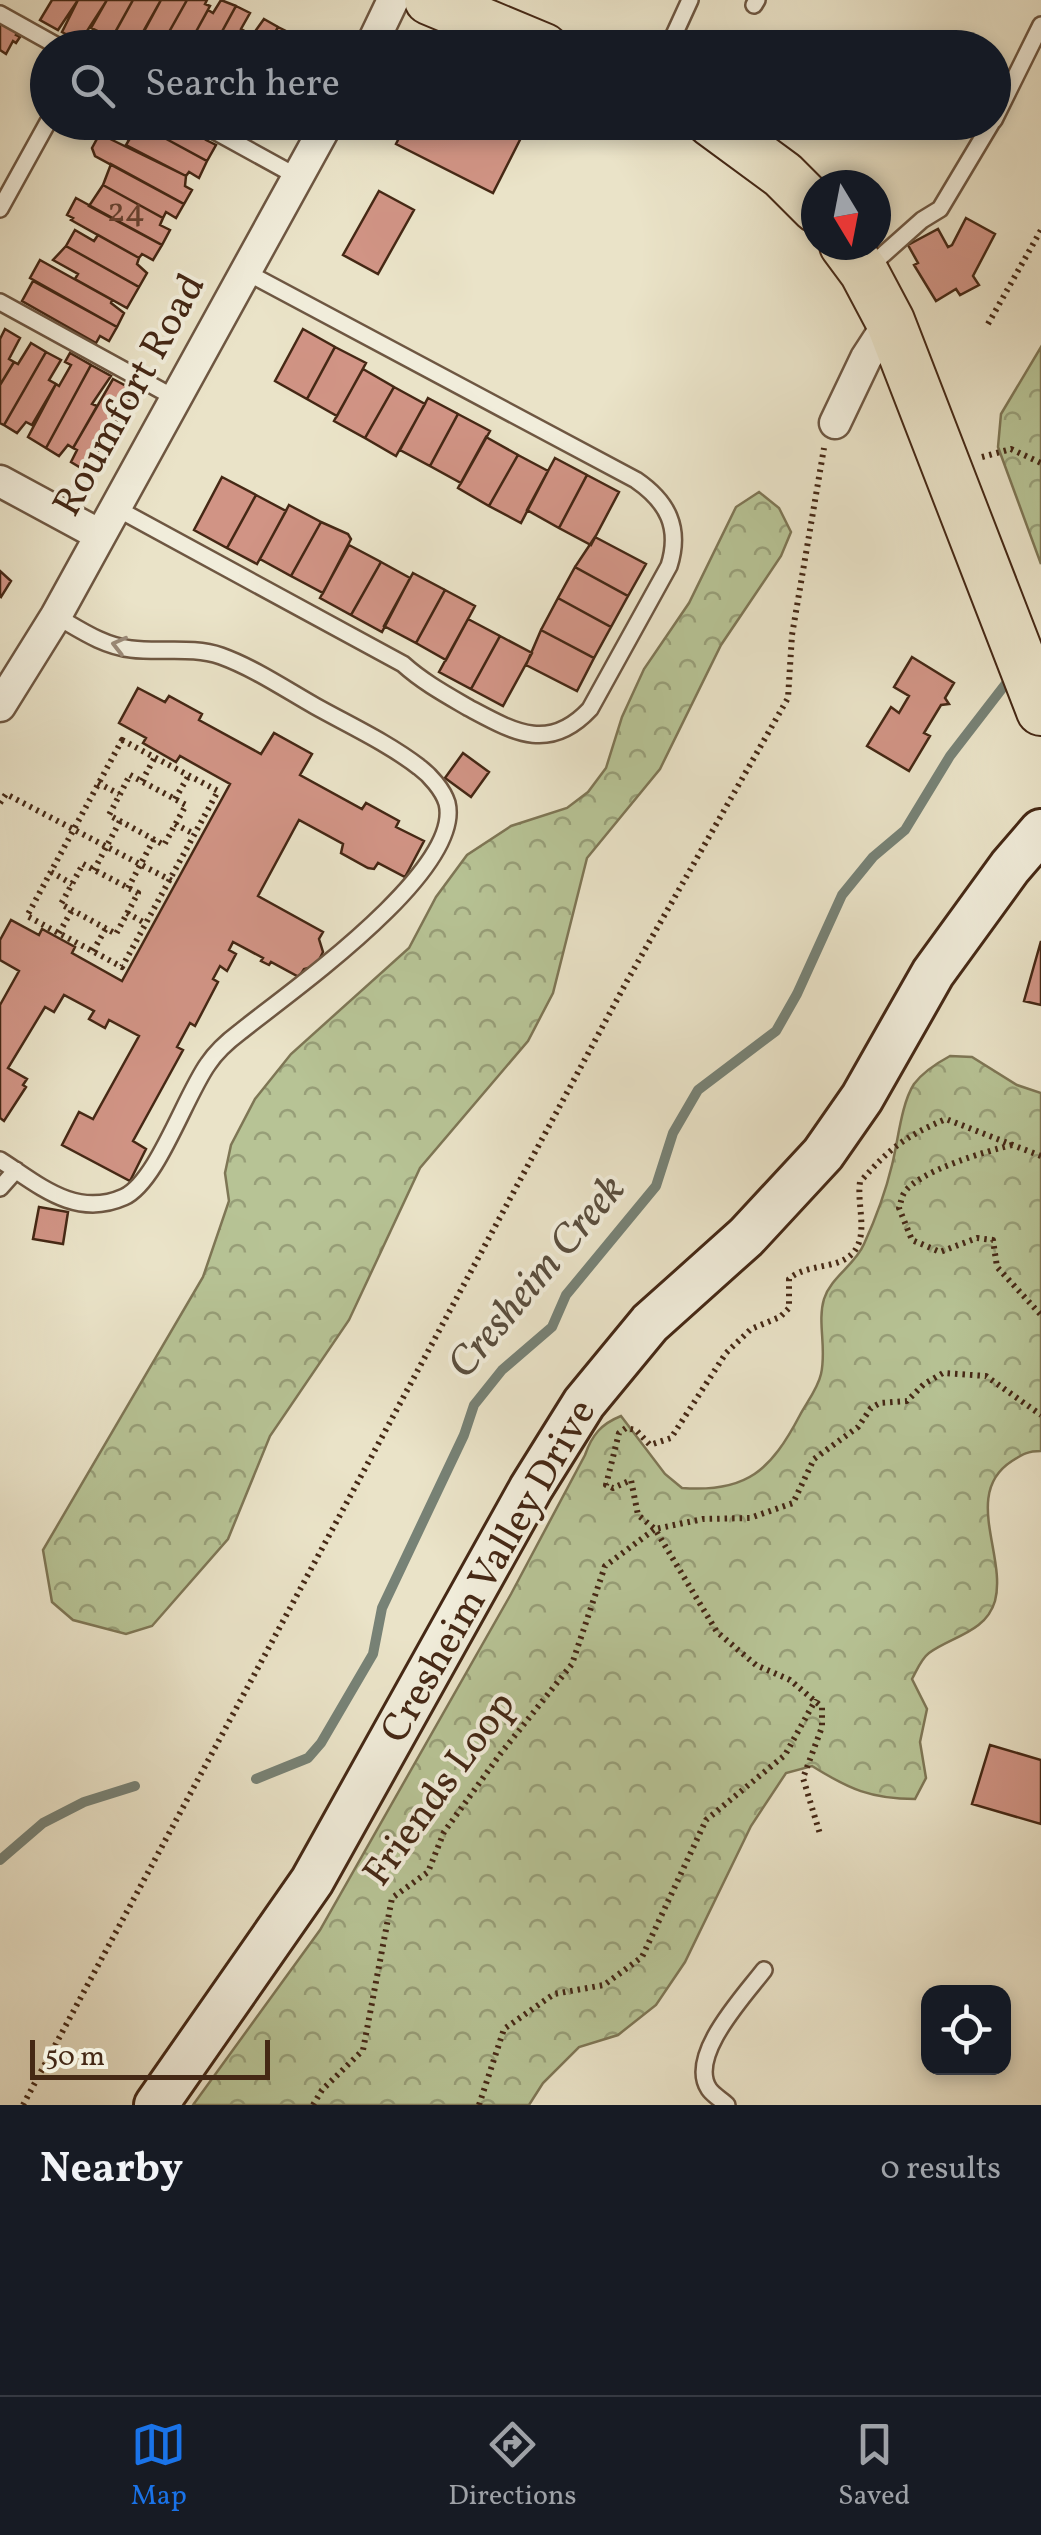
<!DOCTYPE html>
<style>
body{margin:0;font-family:Vollkorn,serif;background:#242831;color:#f1f3f6}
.controls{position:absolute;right:30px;bottom:30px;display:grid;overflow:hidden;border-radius:20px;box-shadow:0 5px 15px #0003}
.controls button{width:90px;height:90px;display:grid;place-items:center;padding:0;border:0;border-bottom:2px solid #363941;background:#171b24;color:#f1f3f6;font:50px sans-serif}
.compass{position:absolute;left:801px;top:170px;width:90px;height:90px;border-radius:50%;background:#171b24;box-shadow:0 5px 15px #0003;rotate:170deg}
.scale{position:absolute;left:30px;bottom:25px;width:240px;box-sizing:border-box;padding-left:10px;border:5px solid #452815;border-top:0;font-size:28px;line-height:35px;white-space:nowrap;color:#452815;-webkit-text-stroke:8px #f1eddb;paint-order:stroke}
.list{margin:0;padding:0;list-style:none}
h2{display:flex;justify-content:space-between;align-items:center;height:130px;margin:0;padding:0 40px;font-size:42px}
h2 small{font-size:32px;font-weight:400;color:#9ea1a6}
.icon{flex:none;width:55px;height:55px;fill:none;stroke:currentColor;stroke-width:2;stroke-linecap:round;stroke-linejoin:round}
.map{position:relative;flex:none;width:1041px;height:2105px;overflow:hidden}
.search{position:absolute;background:#171b24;box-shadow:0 5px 15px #0003;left:30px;right:30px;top:30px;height:110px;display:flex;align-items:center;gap:25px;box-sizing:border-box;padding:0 35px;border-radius:55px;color:#9ea1a6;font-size:38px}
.sheet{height:290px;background:#171b24}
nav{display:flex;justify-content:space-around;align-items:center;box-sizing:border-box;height:140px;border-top:2px solid #363941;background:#171b24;font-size:28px;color:#9ea1a6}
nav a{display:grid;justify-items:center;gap:5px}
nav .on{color:#1a73e8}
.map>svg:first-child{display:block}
.forest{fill:url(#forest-crowns);stroke:#7e7655;stroke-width:2.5}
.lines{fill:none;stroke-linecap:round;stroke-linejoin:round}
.stream{stroke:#778276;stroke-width:10}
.building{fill:#d19485;stroke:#452815;stroke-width:2.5}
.service-casing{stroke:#6e5742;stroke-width:20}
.minor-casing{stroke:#6e5742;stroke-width:35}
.secondary-casing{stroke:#452815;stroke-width:48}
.primary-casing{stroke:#452815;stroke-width:52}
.path{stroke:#452815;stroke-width:6;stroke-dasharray:2.5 5;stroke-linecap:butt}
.service{stroke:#f1eddb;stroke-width:15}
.minor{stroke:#f1eddb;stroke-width:30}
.secondary{stroke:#f1eddb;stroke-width:42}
.primary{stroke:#eae3c8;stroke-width:48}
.oneway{stroke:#9b8a78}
.labels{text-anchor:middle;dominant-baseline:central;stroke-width:8;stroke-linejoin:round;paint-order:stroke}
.number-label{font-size:35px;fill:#684331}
.street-label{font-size:40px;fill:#452815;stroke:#f1eddb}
.water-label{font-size:42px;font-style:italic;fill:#5a4e3e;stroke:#f1eddb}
</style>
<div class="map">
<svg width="1041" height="2105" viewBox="0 0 1041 2105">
<defs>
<pattern id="forest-crowns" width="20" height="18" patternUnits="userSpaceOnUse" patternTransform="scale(2.5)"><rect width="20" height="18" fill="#b7c395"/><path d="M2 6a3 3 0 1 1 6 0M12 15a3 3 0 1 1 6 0" fill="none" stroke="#979e78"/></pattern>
</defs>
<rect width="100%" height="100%" fill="#eae3c8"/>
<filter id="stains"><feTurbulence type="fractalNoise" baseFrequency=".002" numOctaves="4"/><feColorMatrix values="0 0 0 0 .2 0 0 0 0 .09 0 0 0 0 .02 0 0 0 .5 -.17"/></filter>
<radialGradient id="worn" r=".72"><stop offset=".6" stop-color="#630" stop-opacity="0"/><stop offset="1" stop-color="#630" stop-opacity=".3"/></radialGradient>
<!-- forest -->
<path class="forest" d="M1041 347V564L998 447 1001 414Z
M759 492 779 508 791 532 781 556 721 645 660 769 587 858 553 993 528 1041 420 1168 349 1320 270 1436 228 1539 152 1626 126 1634 73 1620 52 1602 43 1550 203 1277 229 1201 225 1173 231 1145 255 1099 291 1054 409 948 436 897 467 855 511 826 567 808 588 792 606 768 622 717 644 669 689 603 736 507Z
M950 1056 972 1057 1017 1085 1041 1093V1451C1028 1451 1023 1454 1012 1461 962 1493 1007 1556 995 1601 986 1632 953 1636 929 1653 921 1659 917 1670 912 1679L927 1709 920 1742 926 1778 915 1799C871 1799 849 1789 812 1766L786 1773 751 1826 685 1962 656 2005 618 2035 579 2047 543 2083 529 2105H193L320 1930 511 1594 585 1455C592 1435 601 1424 621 1416L665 1474 682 1488C747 1493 771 1470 800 1415 807 1402 818 1388 821 1374 827 1349 817 1322 824 1299 831 1277 855 1265 864 1244 875 1220 886 1190 892 1165 898 1142 901 1104 914 1084 923 1072 937 1063 950 1056Z"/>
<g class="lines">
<!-- stream -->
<path class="stream" d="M256 1779 308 1758 321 1743 373 1654 382 1608 464 1435 474 1405 502 1370 552 1327 566 1295 656 1186 673 1133 698 1090 776 1031 797 994 842 895 873 857 905 830 950 756 1011 677
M0 1860 43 1823 84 1802 135 1786"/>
</g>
<!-- building -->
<path class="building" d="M52 0H78L58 30 40 20Z
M78 0H107L80 42 62 32Z
M107 0H133L112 38 91 28Z
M133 0H161L135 48H125L115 42 117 38 113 36Z
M161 0H187L160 48H138L135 46Z
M187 0H207L205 4 210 6 187 48H160Z
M221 0 236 6 213 48H187L208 10 213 13Z
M236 6 250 13 241 29 250 34 243 48H213Z
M264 19 278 27 267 48H243Z
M0 22 18 32 16 35 20 37 16 43 13 41 6 54 0 50Z
M278 27 292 34 288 41 296 48H267Z
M135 122 207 161 199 178 189 172 186 176 126 145 129 140 125 138Z
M135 122H185L208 135 206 140 216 145 207 161Z
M258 122H279L273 133Z
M407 122H529L493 193 396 144Z
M104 136 186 176 185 186 192 190 184 204 95 156 92 148 98 137Z
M111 164 184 204 176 218 166 212 163 218 103 185Z
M103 185 163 218 160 225 170 230 162 245 89 206Z
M379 191 414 210 378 274 343 255Z
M76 198 162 245 153 260 142 254 139 258 71 220 73 218 67 215Z
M966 218 995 234 973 276 979 285 960 295 956 289 936 301 914 265 918 263 908 245 938 229 948 247 952 245Z
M75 230 94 241 98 235 139 258 137 264 147 273 139 287 66 246Z
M66 246 139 287 127 308 75 279 78 274 53 260Z
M40 260 112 300 111 303 124 313 117 327 30 278Z
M33 281 117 327 109 341 100 336 96 343 22 301Z
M5 329 20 338 9 359 14 362 0 385V339Z
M303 329 335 347 307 399 275 381Z
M31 343 46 352 4 425 0 423V385L14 362 18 364Z
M335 347 366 363 337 416 307 399Z
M46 352 61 360 49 380 56 384 32 425 26 422 17 433 4 425Z
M70 353 91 365 46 448 28 437 56 384 59 386 71 365 65 362Z
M91 365 111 376 92 404 97 406 73 448 68 445 59 456 46 448Z
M363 369 394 387 365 438 334 421Z
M113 379 130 388 125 395 130 399 86 471 71 462 77 450 73 448Z
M394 387 425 404 396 456 365 438Z
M428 398 458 414 430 466 400 450Z
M458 414 490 431 461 483 430 466Z
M486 437 518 455 489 506 458 488Z
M518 455 548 471 521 523 489 506Z
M555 458 587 475 559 528 527 510Z
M587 475 619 492 591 545 559 528Z
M222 477 256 495 227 548 194 530Z
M256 495 286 511 257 564 227 548Z
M289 505 321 522 291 576 260 559Z
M321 522 348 534 351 539 323 593 291 576Z
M595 537 646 564 628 596 575 567Z
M349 545 381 562 351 615 320 598Z
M381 562 410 578 382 632 351 615Z
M575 567 628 596 611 627 558 598Z
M0 571 11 581 1 597 0 596Z
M413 573 445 590 416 643 384 626Z
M445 590 475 606 446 660 416 643Z
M558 598 611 627 594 658 541 630Z
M468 619 500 636 471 689 439 672Z
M541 630 594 658 577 691 526 665Z
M500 636 532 653 503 706 471 689Z
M912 657 954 683 945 698 949 704 941 705 924 733 930 736 909 771 867 746 891 707 899 713 909 696 894 687Z
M138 688 165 702 169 696 202 714 199 720 261 754 274 733 312 754 300 775 362 809 366 803 399 821 396 827 424 841 405 877 378 863 374 869 368 868 341 853 343 844 299 820 258 896 323 932 319 939 323 952 316 966 304 969 299 977 271 962 269 965 261 961 263 958 233 942 229 950 236 954 227 971 220 966 213 979 218 982 195 1026 190 1023 177 1047 183 1050 133 1141 146 1149 130 1181 62 1145 79 1112 93 1119 139 1036 109 1020 105 1028 89 1019 94 1011 64 995 54 1012 45 1007 8 1068 27 1079 23 1085 26 1087 4 1121 0 1118V1005L19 971 0 960V940L11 920 39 935 42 929 75 947 72 953 122 981 230 784 180 756 176 762 143 743 146 738 119 723Z
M463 753 489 772 471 797 445 778Z
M1041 941V1005L1024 1001Z
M39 1207 68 1212 63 1244 33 1239Z
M990 1745 1041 1760V1824L972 1804Z"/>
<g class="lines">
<!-- service casing -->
<g class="service-casing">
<path id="service" d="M754 5 757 0
M0 14 61 48
M668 48 690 0
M994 120 1041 25
M198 122 298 177
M0 209 48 122
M867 269 922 220 940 209 992 122
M0 302 175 398
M116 508 403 664C423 682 445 694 469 708 514 732 549 753 590 709L669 566C681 528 668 502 636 480L246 272
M0 1160C38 1184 75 1219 124 1197 157 1182 185 1096 208 1064 216 1052 228 1041 240 1032 287 994 464 871 447 803 443 790 430 775 419 767 388 743 349 725 315 706 285 689 254 668 221 656 192 646 161 653 131 649 103 646 79 629 56 616
M0 1188 16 1170
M727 2105C722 2100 713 2095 709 2089 687 2056 745 1995 764 1970"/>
</g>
<!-- minor casing -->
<g class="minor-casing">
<path id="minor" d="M370 48 393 0
M835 423 866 358 890 321
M0 481 100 535
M0 706 56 616 328 122"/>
</g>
<!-- secondary casing -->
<g class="secondary-casing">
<path id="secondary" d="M156 2105 312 1881 531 1488 584 1403 650 1323 746 1237 823 1154 862 1098 933 973 1010 867 1041 831"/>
</g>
<!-- primary casing -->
<g class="primary-casing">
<path id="primary" d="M429 0 544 48
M711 122 783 175 816 208
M844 245 864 272 890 321 1041 711"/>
</g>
<!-- path -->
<path class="path" d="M988 324 1041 230
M982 457 1011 449 1041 463
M122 740 218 791 122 967 27 916Z
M130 775 186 805 164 845 109 815Z
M142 781 155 757
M98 783 119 794
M175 799 189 775
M0 803 6 794 176 883
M175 824 194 834
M83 864 138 893 116 934 61 904Z
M94 870 120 821
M51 872 72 884
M128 888 154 839
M127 913 145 923
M59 933 72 910
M93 951 106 928
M1012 1145C987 1151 918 1171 904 1193 901 1198 901 1203 899 1208L912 1240 940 1252 977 1238 993 1240 997 1267 1041 1315
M1041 1156 946 1119C904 1137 890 1148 860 1182 857 1202 866 1227 858 1245 846 1272 809 1261 789 1279V1308L780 1317 751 1329 726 1353 671 1438 650 1445 636 1430 626 1428 619 1433 606 1485 613 1488 631 1480 638 1515 655 1529 703 1519 750 1518 793 1503 814 1459 858 1427 871 1408 880 1403 907 1401 924 1384 943 1373 986 1376 1041 1415
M23 2105 627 981 788 698 792 635 824 448
M313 2105 322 2090 363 2050 392 1898 428 1872 444 1832 501 1753 572 1664 605 1566 655 1529 717 1632 756 1665 790 1680 822 1707V1727L803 1778 820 1834
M479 2105 504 2029 554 1994 604 1985 642 1957 706 1820 785 1755 816 1699"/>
<!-- service -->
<use href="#service" class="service"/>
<!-- minor -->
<use href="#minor" class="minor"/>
<!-- secondary -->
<use href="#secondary" class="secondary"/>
<!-- primary -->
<use href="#primary" class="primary"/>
</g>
<!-- one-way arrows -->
<defs><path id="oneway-chevron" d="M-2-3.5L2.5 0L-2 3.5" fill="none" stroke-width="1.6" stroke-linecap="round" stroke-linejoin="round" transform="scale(2.5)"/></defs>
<use class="oneway" href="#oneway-chevron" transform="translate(119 645) rotate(-166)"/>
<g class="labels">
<!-- number labels -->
<g class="number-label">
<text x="126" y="212">24</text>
</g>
<!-- street labels -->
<g class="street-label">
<text transform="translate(131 396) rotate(-61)">Roumfort Road</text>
<text transform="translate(490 1572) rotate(-60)">Cresheim Valley Drive</text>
<text transform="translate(441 1790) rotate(-54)">Friends Loop</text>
</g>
<!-- water labels -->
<g class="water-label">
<text transform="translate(538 1278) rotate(-50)">Cresheim Creek</text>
</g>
</g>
<rect width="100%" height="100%" filter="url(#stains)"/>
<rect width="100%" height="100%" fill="url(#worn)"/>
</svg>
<div class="controls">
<button><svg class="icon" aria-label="locate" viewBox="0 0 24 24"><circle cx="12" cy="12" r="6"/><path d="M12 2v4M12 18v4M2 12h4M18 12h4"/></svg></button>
</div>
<svg class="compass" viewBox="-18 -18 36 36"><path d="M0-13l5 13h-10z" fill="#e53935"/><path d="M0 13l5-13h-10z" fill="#9ea1a6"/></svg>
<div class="scale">50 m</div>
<div class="search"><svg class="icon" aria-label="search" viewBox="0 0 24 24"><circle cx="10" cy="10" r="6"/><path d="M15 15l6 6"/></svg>Search here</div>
</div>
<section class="sheet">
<h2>Nearby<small>0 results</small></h2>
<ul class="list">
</ul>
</section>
<nav>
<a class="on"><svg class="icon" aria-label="map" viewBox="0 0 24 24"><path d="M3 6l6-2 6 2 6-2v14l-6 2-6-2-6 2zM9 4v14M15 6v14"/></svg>Map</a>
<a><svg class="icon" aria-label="directions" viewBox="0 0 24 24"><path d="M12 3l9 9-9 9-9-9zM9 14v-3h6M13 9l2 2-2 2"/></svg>Directions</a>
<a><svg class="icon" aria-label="saved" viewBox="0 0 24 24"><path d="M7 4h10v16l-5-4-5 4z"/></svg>Saved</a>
</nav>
